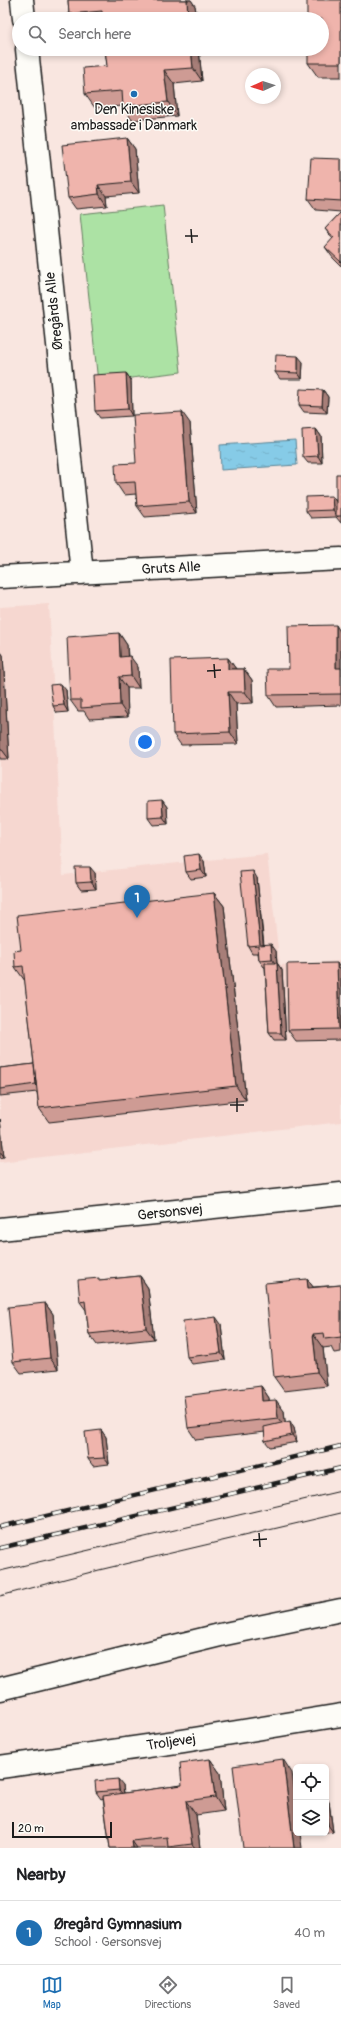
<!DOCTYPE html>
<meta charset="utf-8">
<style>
body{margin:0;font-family:Pangolin,sans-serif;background:#f2f2f2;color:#202124}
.controls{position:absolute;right:12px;bottom:12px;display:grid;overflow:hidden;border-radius:6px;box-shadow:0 2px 6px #0003}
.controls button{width:36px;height:36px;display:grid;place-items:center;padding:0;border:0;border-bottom:1px solid #e0e0e0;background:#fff;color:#202124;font:20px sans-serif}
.compass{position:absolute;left:245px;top:68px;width:36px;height:36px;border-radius:50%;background:#fff;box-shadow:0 2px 6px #0003;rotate:267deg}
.scale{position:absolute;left:12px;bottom:10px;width:100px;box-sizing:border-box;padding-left:4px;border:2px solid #1c1c1c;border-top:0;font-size:11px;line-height:14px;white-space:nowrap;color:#1c1c1c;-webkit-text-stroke:3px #fdfcf7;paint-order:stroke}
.you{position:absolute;left:145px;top:742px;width:14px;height:14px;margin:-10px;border:3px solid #fff;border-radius:50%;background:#1a73e8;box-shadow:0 0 0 6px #1a73e833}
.badge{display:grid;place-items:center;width:26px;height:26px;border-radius:50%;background:#1f6fb2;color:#fff;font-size:13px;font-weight:700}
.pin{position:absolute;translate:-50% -33px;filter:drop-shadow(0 1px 2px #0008)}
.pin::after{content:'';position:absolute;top:21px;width:14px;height:12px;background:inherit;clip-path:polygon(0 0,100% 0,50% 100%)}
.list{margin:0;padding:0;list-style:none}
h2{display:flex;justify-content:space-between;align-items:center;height:52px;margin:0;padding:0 16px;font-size:17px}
h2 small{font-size:13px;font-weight:400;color:#757577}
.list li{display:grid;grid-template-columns:26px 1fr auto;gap:12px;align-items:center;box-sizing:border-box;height:64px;padding:0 16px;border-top:1px solid #e0e0e0}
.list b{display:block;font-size:15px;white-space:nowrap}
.list p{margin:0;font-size:13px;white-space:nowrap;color:#757577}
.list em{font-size:13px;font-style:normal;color:#757577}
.icon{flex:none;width:22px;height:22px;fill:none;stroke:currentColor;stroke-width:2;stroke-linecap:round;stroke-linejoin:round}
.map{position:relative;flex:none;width:341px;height:1848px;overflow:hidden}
.search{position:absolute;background:#fff;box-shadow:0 2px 6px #0003;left:12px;right:12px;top:12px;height:44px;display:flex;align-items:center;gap:10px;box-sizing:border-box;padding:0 14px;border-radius:22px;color:#757577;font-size:15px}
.sheet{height:116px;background:#fff}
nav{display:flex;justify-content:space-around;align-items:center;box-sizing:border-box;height:56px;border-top:1px solid #e0e0e0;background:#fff;font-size:11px;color:#757577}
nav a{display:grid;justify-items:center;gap:2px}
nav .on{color:#1f6fb2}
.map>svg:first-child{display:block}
.built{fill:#f6d7d0}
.green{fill:#ace2a4;stroke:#647f60}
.water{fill:url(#water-ripples);stroke:#5c8596}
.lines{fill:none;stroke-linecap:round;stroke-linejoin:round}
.minor-casing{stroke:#1c1c1c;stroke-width:25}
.minor{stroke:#fdfcf7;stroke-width:22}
.tram{stroke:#1c1c1c;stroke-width:1}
.rail-casing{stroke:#1c1c1c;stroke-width:4.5}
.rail{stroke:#fdfcf7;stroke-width:3;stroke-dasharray:9;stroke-linecap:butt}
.wall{fill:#ce9b94;stroke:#1c1c1c}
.shaded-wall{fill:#a77e78;stroke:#1c1c1c}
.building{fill:#efb4ac;stroke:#1c1c1c}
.ticks{fill:none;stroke:#1c1c1c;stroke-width:1.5}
.poi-dot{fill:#1f6fb2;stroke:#fdfcf7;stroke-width:1.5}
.labels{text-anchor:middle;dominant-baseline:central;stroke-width:3;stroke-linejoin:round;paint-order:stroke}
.poi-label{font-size:14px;fill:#1c1c1c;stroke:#fdfcf7}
.street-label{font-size:14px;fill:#1c1c1c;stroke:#fdfcf7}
</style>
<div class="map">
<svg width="341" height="1848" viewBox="0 0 341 1848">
<defs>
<pattern id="water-ripples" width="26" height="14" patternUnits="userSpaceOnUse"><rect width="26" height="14" fill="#86cbe7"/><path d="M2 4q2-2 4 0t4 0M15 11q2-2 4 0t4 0" fill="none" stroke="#73aec6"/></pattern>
</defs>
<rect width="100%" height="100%" fill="#f9e6e0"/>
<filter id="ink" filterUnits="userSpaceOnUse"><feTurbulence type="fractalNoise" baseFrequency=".025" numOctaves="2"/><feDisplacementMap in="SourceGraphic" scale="8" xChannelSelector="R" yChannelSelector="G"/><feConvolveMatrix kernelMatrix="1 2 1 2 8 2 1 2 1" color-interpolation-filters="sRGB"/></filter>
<g filter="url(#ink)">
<!-- built -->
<path class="built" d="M49 604 63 875 267 854 280 965 341 961V1122L0 1162V607Z"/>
<!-- green -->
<path class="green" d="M163 205 181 372 98 382 80 214Z"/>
<!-- water -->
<path class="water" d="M295 440 297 465 221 470 220 445Z"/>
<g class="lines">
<!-- minor casing -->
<g class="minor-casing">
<path id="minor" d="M22 0 24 19
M27 49 82 573
M0 577 341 559
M0 1229 341 1194
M0 1689 220 1635 341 1610
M0 1767 183 1741 341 1715"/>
</g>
<!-- minor -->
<use href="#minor" class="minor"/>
<!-- tram -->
<path class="tram" d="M0 1571 341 1491
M0 1596 99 1570 341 1513"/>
<!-- rail casing -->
<g class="rail-casing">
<path id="rail" d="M0 1527 341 1446
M0 1548 341 1468"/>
</g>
<!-- rail -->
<use href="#rail" class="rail"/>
</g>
<!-- wall -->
<path class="wall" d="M68 0H191L195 6 197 19H72L69 14Z
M341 0V77H318L308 63Z
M105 49H199L202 81 174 84 177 116 132 120 123 106 95 108 85 94 107 66Z
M127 138 135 149 139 193 106 196 107 206 76 209 68 198Z
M341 159V212L316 210 308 199Z
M341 212V266L333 258 325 247 333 239 325 229Z
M303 362 302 379H280L275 372Z
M126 373 131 380 132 416 100 418 95 411Z
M323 390 328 397 327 413 304 412 299 405Z
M190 423 197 513 145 517 137 506 136 494 124 495 116 483 136 463Z
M316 429 321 436 322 463H308L303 457Z
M341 474V523L336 517 311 518 306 511 332 496 336 501Z
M119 633 127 645 128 656 138 667 139 688H127L128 717 89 719 84 711H78L70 700Z
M341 633V705L276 707 268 695 289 669Z
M0 651 3 655 9 759H0Z
M228 658 236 669H244L252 680 253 703 236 704 238 744 181 745 173 734Z
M66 690 68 712 57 713 53 706Z
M162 800 167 807 168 824 153 825 148 818Z
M204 861 206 877 191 879 186 872Z
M95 873 96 889 81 890 76 883Z
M257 878 264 945 276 951 277 963 282 970 286 1040H274L269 1033 265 967H264L259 960 258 953H252L248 946Z
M214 893 224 906 246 1100 49 1122 39 1108 37 1092 0 1096V1068L34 1064 25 981 15 967 21 950Z
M341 970V1040L296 1041 288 1030Z
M0 1119 4 1157 0 1158Z
M140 1276 148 1288 154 1339 97 1345 89 1334 86 1310 80 1302 100 1280Z
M307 1279 313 1287 341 1285V1352L334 1353 331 1347 323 1348 327 1386 284 1391 274 1377Z
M45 1303 53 1314 58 1369 21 1373 13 1362Z
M221 1324 225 1360 192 1364 187 1357Z
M261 1386 269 1398V1401L284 1411 285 1422 294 1428 297 1442 270 1447 265 1441V1432L196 1440 188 1428Z
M101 1430 106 1437 109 1464 93 1466 88 1459Z
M210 1759 220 1773 224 1811 196 1815 200 1848H110L103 1798 101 1799 96 1792 123 1785 124 1793 182 1785Z
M326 1798 329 1802 333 1832 322 1834V1833H326Z"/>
<!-- shaded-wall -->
<path class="shaded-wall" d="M187 0H191L195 6 197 19H188Z
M191 49H199L202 81 193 68Z
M164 70 174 84 177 116 168 102Z
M127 138 135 149 139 193 131 182Z
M98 185 106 196 107 206 99 194Z
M298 356 303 362 302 379 298 373Z
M126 373 131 380 132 416 128 409Z
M323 390 328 397 327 413 322 406Z
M182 412 190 423 197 513 189 502Z
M316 429 321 436 322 463 318 456Z
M332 496 337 503 338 517 333 510Z
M336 625 341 633V675L336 668Z
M119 633 127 645 128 668 120 657Z
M0 651 3 655 9 759 0 747Z
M130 656 138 667 139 688 131 676Z
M228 658 236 669H228Z
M244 669 252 680 253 703 245 692Z
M119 677 127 688 128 717 120 705Z
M61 684 66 690 68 712 64 705Z
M228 692 236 704 238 744 230 732Z
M162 800 167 807 168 824 163 817Z
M199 854 204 861 206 877 201 870Z
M90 867 95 873 96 889 91 882Z
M253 871 257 878 264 952 260 945Z
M214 893 224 906 246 1100 236 1086Z
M271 944 276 951 277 966 272 959Z
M277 963 282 970 286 1040 281 1033Z
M337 963 341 970V1031L339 1029Z
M0 1119 4 1157 0 1151Z
M140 1276 148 1288 154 1339 146 1328Z
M307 1279 317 1292 308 1288Z
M45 1303 53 1314 58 1369 50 1358Z
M216 1317 221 1324 225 1360 221 1353Z
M313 1334 323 1348 327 1386 317 1372Z
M261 1386 269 1398 270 1413 262 1401Z
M276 1400 284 1411 286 1429 278 1418Z
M290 1421 294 1428 297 1442 292 1435Z
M101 1430 106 1437 109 1464 104 1458Z
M210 1759 220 1773 224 1811 215 1797Z
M283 1759 292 1773 296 1800V1833H300L302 1848H294Z
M118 1779 123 1785 124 1796 119 1790Z
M326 1798 329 1802 333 1832 328 1825 326 1809Z
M186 1801 196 1815 200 1848H195L192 1844Z
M132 1841 137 1848H133Z"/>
<!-- building -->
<path class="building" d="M68 0H187L188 19H102V11L69 14Z
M307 0H341V63H308V49H322V19H307Z
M105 49H191L193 68 164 70 168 102 123 106 122 91 85 94 83 68 107 66Z
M127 138 131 182 98 185 99 194 68 198 62 145Z
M311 158 341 159V201L308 199Z
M341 212V262L325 247 334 237 325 229Z
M276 355 298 356V373L275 372Z
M126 373 128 409 95 411 93 375Z
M300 389 323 390 322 406 299 405Z
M182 412 189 502 137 506 135 482 116 483 115 464 136 463 133 415Z
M316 429 318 456 303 457 302 430Z
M336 474H341V516H336Z
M332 496 333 510 306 511V497Z
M336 625V668H341V694L268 695 267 669H289L288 626Z
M119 633 120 657 130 656 131 676 119 677 120 705 81 708V700H70L67 637Z
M228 658V669H244L245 692H228L230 732 173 734 171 660Z
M61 684 64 705 53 706 50 685Z
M162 800 163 817 148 818V801Z
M199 854 201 870 186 872 184 856Z
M75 867H90L91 882 76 883Z
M253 871 260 945 271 944 272 959 259 960 258 945 248 946 240 872Z
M214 893 236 1086 39 1108 23 966 15 967 14 951 21 950 17 915Z
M265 963H277L281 1033H269Z
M337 963 339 1029 288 1030 287 964Z
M34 1064 36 1084 0 1089V1068Z
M140 1276 146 1328 89 1334 85 1301 80 1302 78 1280 99 1278V1280Z
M307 1279 308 1288 341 1285V1337L325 1339 324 1333 313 1334 317 1372 274 1377 265 1283Z
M45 1303 50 1358 13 1362 8 1307Z
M216 1317 221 1353 187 1357 183 1321Z
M261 1386 262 1401 276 1400 278 1418 188 1428 184 1396Z
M290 1421 292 1435 265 1441 264 1427Z
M101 1430 104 1458 88 1459 85 1432Z
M210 1759 215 1797 186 1801 192 1844 168 1847 167 1837 132 1841 133 1848H110L103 1796 182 1785 180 1763Z
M283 1759 294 1848H243L233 1766Z
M118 1779 119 1790 96 1792 95 1781Z
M326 1809 328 1825 326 1826Z"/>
</g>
<!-- ticks -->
<path class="ticks" d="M191 229 192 243M185 236H198M214 664 215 678M207 671 221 670M237 1098V1112M230 1105H244M259 1533 260 1547M253 1540 267 1539"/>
<!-- markers -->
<circle class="poi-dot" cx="134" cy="94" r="4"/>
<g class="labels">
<!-- poi labels -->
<g class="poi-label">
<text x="134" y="109">Den Kinesiske<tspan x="134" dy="16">ambassade i Danmark</tspan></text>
</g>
<!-- street labels -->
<g class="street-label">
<text transform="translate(54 311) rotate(-96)">Øregårds Alle</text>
<text transform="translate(171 568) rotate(-3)">Gruts Alle</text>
<text transform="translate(170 1212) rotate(-6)">Gersonsvej</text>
<text transform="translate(171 1742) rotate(-8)">Troljevej</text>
</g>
</g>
</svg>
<div class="controls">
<button><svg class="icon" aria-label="locate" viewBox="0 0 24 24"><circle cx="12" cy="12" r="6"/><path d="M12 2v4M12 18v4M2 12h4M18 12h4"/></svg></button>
<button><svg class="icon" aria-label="layers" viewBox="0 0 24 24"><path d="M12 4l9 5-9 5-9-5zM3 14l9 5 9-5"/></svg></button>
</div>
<svg class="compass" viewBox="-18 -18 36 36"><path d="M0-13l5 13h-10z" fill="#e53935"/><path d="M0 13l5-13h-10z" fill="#757577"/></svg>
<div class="scale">20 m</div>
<div class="you"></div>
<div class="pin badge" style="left:137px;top:918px">1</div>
<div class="search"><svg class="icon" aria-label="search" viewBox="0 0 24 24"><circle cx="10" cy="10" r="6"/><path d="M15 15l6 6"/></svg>Search here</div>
</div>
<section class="sheet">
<h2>Nearby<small></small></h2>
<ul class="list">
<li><span class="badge">1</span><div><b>Øregård Gymnasium</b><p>School · Gersonsvej</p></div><em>40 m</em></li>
</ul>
</section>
<nav>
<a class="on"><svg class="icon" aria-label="map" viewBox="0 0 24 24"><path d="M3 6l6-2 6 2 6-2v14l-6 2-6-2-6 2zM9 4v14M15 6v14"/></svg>Map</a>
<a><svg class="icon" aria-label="directions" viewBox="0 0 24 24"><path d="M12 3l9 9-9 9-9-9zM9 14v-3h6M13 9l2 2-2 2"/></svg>Directions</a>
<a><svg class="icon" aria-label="saved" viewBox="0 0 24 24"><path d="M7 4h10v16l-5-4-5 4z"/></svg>Saved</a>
</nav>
